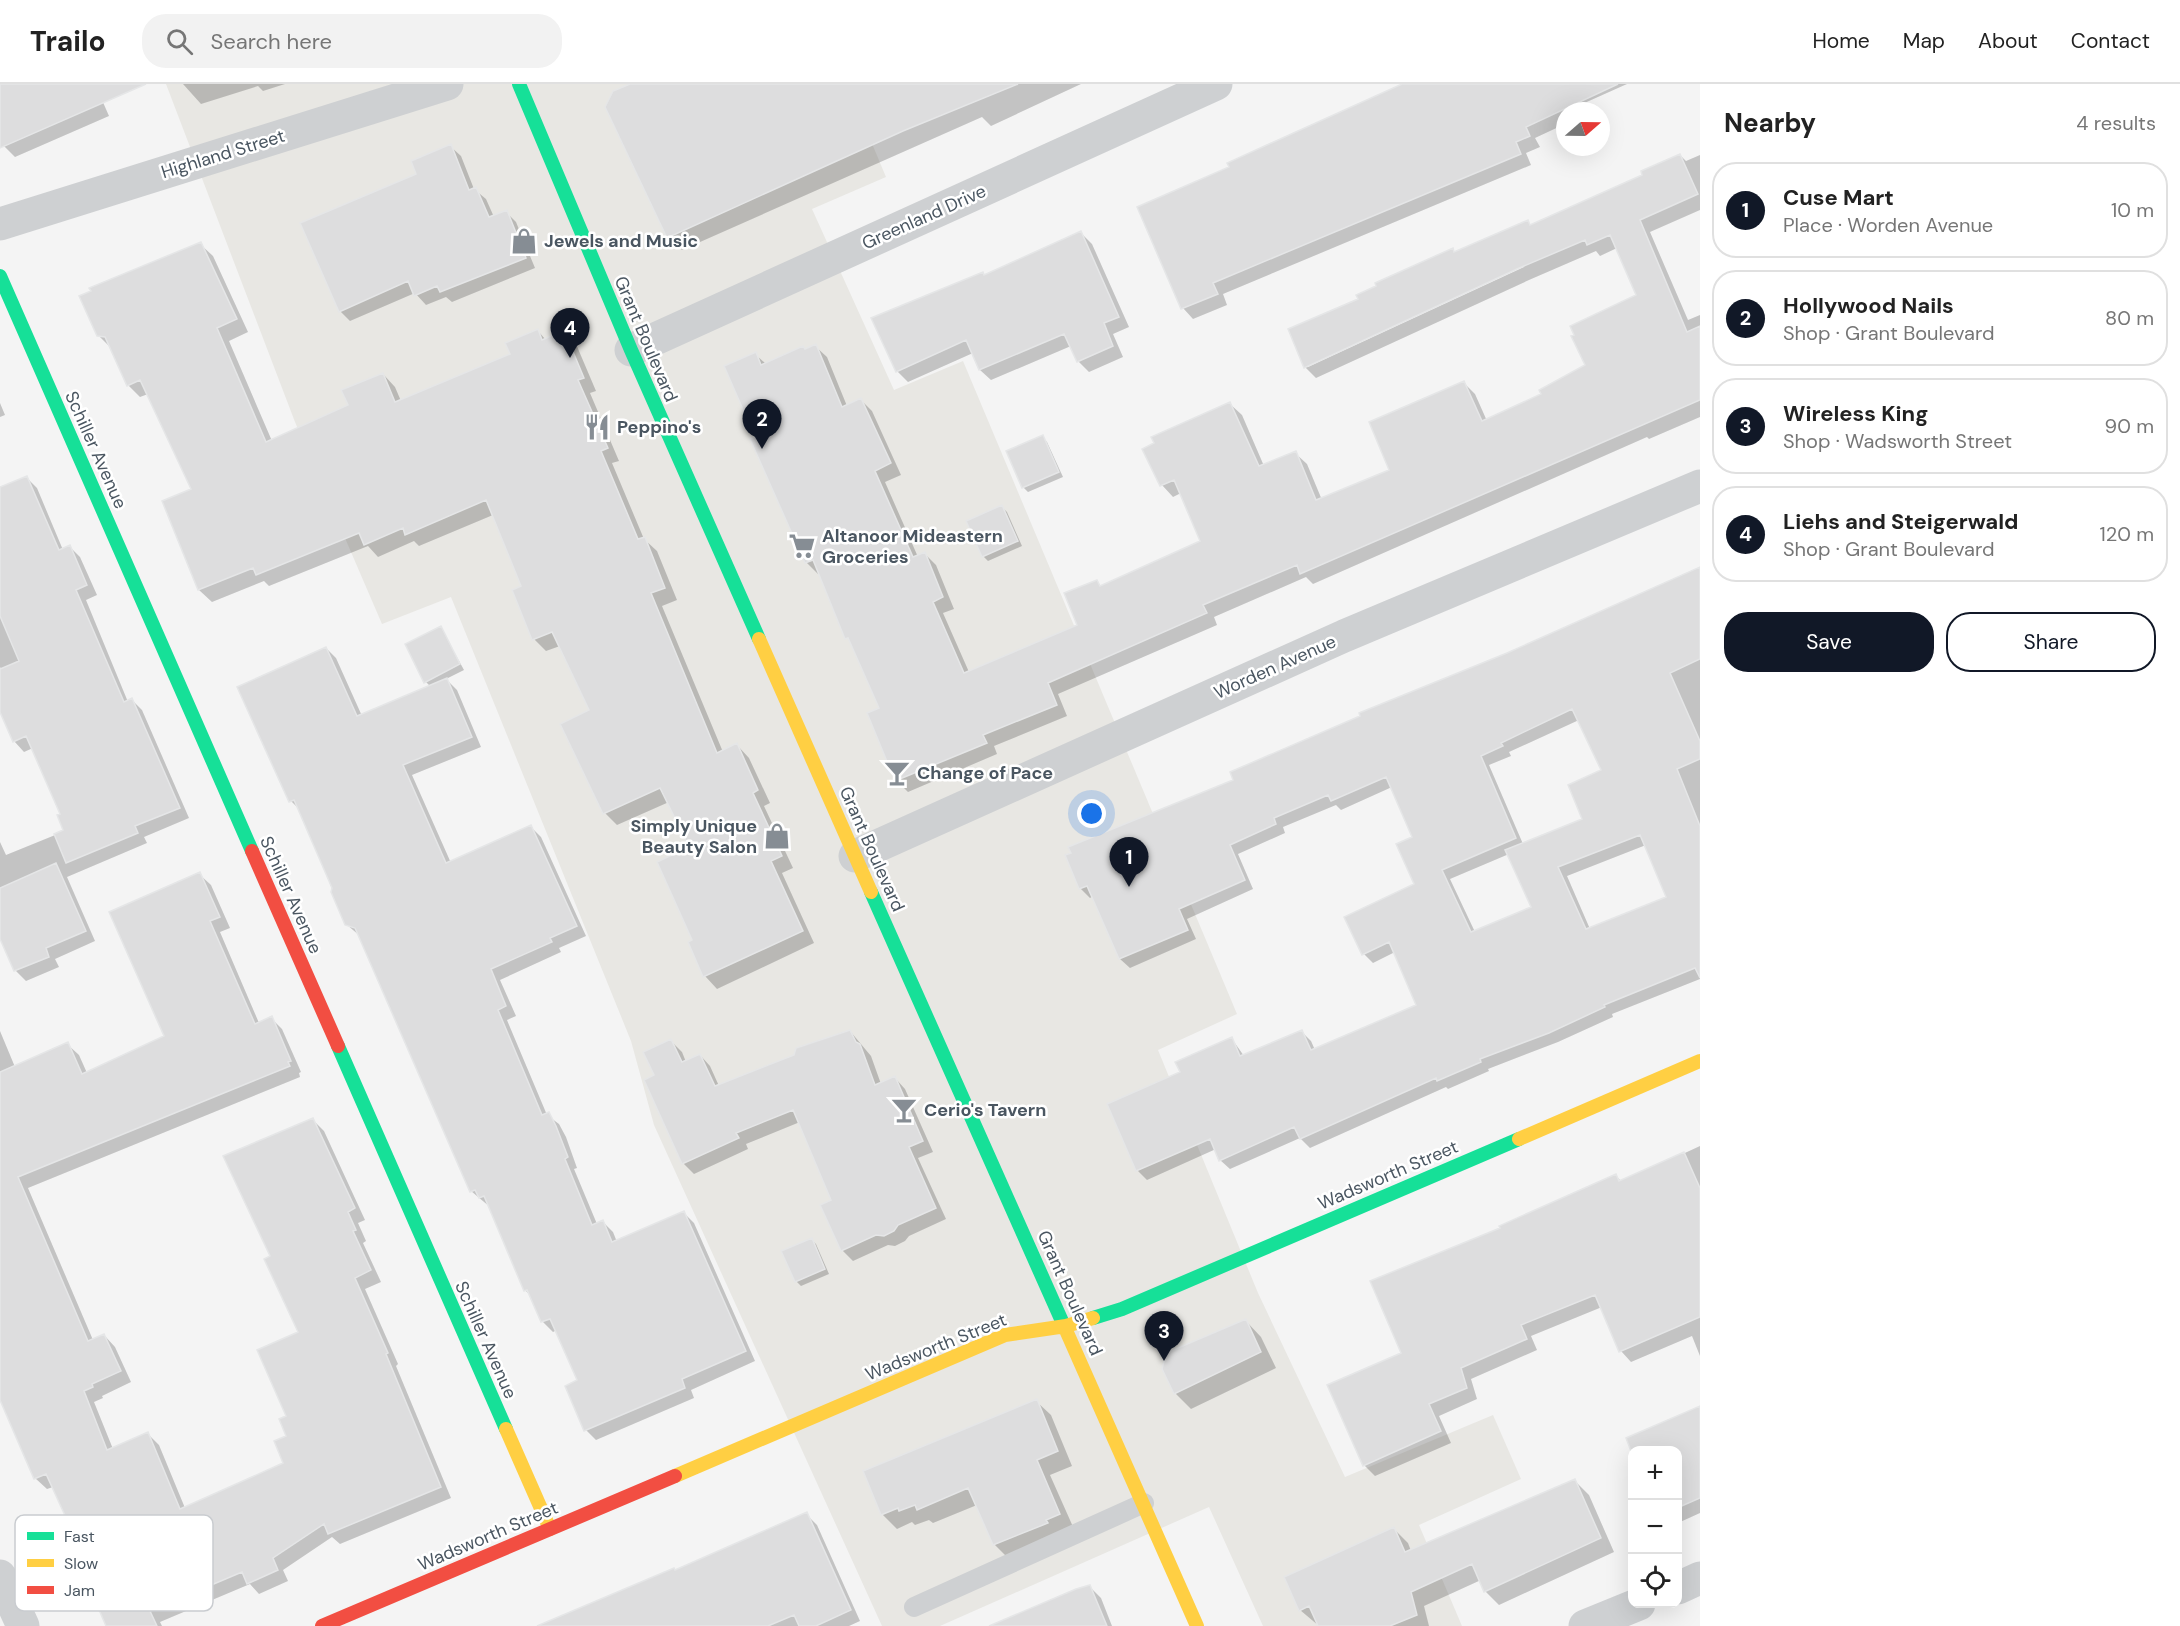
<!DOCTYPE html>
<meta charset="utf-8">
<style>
body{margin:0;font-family:"DM Sans",sans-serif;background:#f2f2f2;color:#222}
.controls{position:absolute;right:18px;bottom:18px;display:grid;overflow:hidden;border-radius:12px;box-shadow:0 6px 24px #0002}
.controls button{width:54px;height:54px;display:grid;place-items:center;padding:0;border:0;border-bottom:2px solid #e0e0e0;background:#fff;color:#222;font:30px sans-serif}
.compass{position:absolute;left:1556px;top:18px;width:54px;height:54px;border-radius:50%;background:#fff;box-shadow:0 6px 24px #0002;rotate:70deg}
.you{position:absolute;left:1092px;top:730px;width:21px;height:21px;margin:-15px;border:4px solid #fff;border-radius:50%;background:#1a73e8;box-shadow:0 0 0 9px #1a73e833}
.badge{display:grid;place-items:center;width:39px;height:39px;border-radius:50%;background:#111827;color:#fff;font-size:20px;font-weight:700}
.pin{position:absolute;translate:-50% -50px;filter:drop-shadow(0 2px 3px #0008)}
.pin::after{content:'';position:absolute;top:32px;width:21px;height:18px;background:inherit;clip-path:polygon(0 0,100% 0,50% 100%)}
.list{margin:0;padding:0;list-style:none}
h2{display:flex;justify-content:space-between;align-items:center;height:78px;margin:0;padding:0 24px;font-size:26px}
h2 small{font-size:20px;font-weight:400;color:#767676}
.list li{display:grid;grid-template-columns:39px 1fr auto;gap:18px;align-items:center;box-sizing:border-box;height:96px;margin:0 12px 12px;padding:0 12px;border:2px solid #e0e0e0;border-radius:24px}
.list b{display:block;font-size:22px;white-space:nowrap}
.list p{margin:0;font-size:20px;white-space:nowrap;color:#767676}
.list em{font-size:20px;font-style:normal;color:#767676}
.actions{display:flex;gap:12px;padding:18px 24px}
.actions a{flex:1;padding:14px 0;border:2px solid #111827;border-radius:24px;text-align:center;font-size:21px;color:#111827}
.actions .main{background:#111827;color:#fff}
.icon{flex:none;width:33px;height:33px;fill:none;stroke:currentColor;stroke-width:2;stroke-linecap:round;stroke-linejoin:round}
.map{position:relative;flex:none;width:1700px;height:1542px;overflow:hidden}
header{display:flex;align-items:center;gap:36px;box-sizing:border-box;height:84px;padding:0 30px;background:#fff;border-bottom:2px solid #e0e0e0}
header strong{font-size:28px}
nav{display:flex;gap:33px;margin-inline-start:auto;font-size:21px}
.search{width:420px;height:54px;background:#f2f2f2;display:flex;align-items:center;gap:15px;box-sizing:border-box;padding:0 21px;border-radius:24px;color:#767676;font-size:22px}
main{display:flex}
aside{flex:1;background:#fff}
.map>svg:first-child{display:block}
.commercial{fill:#e8e7e3}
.shadow{fill:#0003;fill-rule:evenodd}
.building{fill:#ddddde;stroke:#e5e6e7;stroke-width:1.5;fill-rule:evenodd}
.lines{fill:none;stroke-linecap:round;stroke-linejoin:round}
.lane{stroke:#ced0d2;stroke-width:20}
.street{stroke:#ced0d2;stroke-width:33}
.fast{stroke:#16e098;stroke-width:14}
.slow{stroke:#ffcf43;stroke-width:14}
.jam{stroke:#f24e42;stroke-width:14}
.labels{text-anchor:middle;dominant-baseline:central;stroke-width:5;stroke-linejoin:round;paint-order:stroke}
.street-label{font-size:18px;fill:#4a5661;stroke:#fff}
.poi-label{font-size:18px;font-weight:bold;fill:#4a5661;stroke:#fff;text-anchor:start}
.key{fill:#fff;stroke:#c9ccd0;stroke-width:1.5}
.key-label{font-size:16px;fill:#4a5661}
</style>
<header>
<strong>Trailo</strong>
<div class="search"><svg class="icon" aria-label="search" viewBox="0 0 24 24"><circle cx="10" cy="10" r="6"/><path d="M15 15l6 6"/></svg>Search here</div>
<nav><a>Home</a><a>Map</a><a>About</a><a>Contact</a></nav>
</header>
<main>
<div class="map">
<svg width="1700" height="1542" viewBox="0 0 1700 1542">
<rect width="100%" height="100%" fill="#f4f4f4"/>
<!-- commercial -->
<path class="commercial" d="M166 0H847L886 93 812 125 894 306 963 277 1237 930 1158 966 1258 1209 1345 1393 1493 1331 1521 1395 1419 1441 1462 1542H1263L1209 1423 940 1542H882L654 1041 631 957 451 513 382 540 295 338Z"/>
<!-- shadow -->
<path class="shadow" d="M0 0H95L109 32 15 73 4 62 0 53Z
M183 0H285L263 7 258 2 201 20Z
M634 0H1081L991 42 982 33 682 166 669 153Z
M1406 0H1627L1580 21 1582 27H1565V40L1535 54 1540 63 1526 69 1531 81 1223 210 1227 221 1193 235 1183 224 1231 84Z
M450 62 461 72 474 105 486 115 494 133 506 128 516 138 535 184 452 218 446 213 426 221 415 209 350 237 340 227 418 91Z
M1680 71 1686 77 1700 71V126L1650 148 1688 236 1700 231V333L1649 355 1647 353 1313 500 1306 493 1214 533 1217 541 1058 610 1067 632 994 662 997 670 908 708 896 696 881 625 852 560 847 554 820 489 818 490 806 478 757 354 755 270 766 280 815 262 827 273 847 322 861 316 872 327 901 391 885 398 918 473 925 470 936 481 954 525 943 529 969 588 1079 542 1096 497 1102 503 1202 458 1181 409 1173 413 1162 401 1144 366 1230 320 1242 331 1264 382 1295 369 1307 380 1322 416 1391 387 1464 299 1475 310 1487 337 1543 311 1587 281 1638 212 1617 164 1600 172 1596 167 1529 196 1316 294 1305 283 1360 216 1452 166 1455 169 1527 137 1532 142 1644 91ZM1523 180 1524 183 1308 283V280Z
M1081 149 1092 160 1129 243 1113 250 1123 273 1089 288 1078 277 1071 262 991 296 980 286 973 269 908 298 897 287 984 192Z
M200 160 213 172 248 248 229 257 272 357 350 322 383 290 395 303 401 317 512 270 538 247 546 256 564 248 576 260 596 307 590 309 619 377 612 379 644 455 657 467 677 516 662 522 723 668 737 661 749 674 770 719 764 722 793 784 782 789 814 859 717 905 705 892 694 857 691 764 669 718 617 741 605 729 591 627 560 562 546 567 534 555 523 503 493 431 419 462 414 457 378 473 368 462 269 502 264 497 212 518 199 506 164 418 193 405 148 310 140 313 128 301 111 264 98 251Z
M0 319 5 331 0 333Z
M1042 353 1047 358 1063 393 1028 408 1023 403Z
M27 394 37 404 63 466 70 463 80 473 97 511 86 516 128 618 132 616 142 626 189 734 144 753 147 759 67 793 95 857 55 875 59 883 26 897 16 887 0 851V758L6 771 65 747 62 731 33 664 24 668 14 657 0 623V590L3 588 0 583V406Z
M1002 423 1007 428 1022 462 988 477 983 472Z
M1700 484V895L1612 930 1613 933 1558 958 1488 985 1489 987 1448 1005 1446 1003 1310 1064 1300 1054 1230 1085 1220 1076 1216 1065 1147 1096 1138 1087 1109 1021 1182 988 1232 955 1244 972 1302 948 1311 957 1315 966 1418 922 1395 868 1373 879 1364 870 1416 801 1414 754 1392 703 1341 726 1336 721 1283 743 1285 749 1238 770 1253 805 1187 835 1196 855 1130 884 1120 875 1093 812 1090 814 1080 804 1235 697ZM1579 636 1603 687 1584 736 1523 760 1489 681 1511 672 1509 668ZM1646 761 1668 814 1590 845 1567 792ZM1509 770 1533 824 1475 848 1450 795Z
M441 544 464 586 446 595 457 606 481 663 412 691 451 779 531 743 541 753 586 852 559 864 561 868 500 896 516 932 507 936 547 1031 559 1040 566 1053 577 1084 574 1085 597 1140 603 1138 613 1148 617 1158 684 1129 694 1139 755 1277 691 1306 694 1314 596 1356 586 1346 567 1302 579 1297 557 1246 553 1248 543 1238 532 1213 525 1206 490 1123 471 1107 360 852 346 840 301 727 291 717 326 564 336 574 362 632 431 603 426 598Z
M199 790 211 801 230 844 220 848 259 939 271 934 282 945 301 988 299 989 300 993 28 1104 93 1256 104 1251 115 1263 131 1298 102 1312 103 1314 94 1318 113 1365 148 1350 159 1361 185 1424 285 1379 288 1333 300 1248 272 1173 313 1036 324 1047 365 1136 358 1139 366 1157 363 1159 381 1198 365 1205 398 1280 396 1282 451 1414 340 1460 332 1453 283 1486 288 1497 259 1510 250 1500 160 1538 162 1542H107L96 1496 53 1403 47 1405 35 1394 0 1313V947L15 983 67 960 79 971 87 989 166 953Z
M850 947 871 972 881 1000 895 994 905 1005 933 1068 918 1074 946 1135 909 1152 905 1157 895 1162 888 1161 853 1177 842 1166 822 1121 833 1117 800 1038 746 1060 748 1065 694 1090 683 1079 656 992 671 957 682 968 686 978 700 971 710 982 719 1002 795 973Z
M1700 1062V1272L1692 1252 1631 1278 1621 1267 1602 1223 1531 1252 1537 1266 1471 1295 1477 1315 1439 1332 1451 1359 1375 1392 1364 1381 1403 1270 1502 1145 1616 1092 1622 1098Z
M811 1155 816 1160 829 1190 801 1202 796 1197Z
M1245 1236 1261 1253 1276 1284 1191 1325 1175 1309Z
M1036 1317 1051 1331 1072 1382 1050 1391 1074 1445 1009 1475 994 1460 977 1421 933 1439 929 1436 915 1441 912 1438 897 1445 882 1430Z
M1673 1335 1700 1384V1429L1678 1439V1366H1633L1628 1354Z
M1575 1397 1589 1411 1614 1468 1499 1521 1485 1507 1481 1496 1424 1522 1429 1542H1319L1300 1526 1394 1445 1408 1459 1411 1467Z
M806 1430 817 1441 860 1537 849 1542H552Z
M1090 1503 1101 1514 1112 1542H993Z"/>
<!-- building -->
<path class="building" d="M0 0H146L0 64Z
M630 0H1018L903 47 667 154 605 23 613 7Z
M1402 0H1618L1526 43 1530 52 1516 58 1521 70 1213 199 1218 210 1181 225 1137 123 1229 83 1227 79Z
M451 60 469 106 476 103 489 133 507 126 526 174 440 208 437 202 414 212 408 197 339 228 300 139 416 90 411 77Z
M1680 70 1698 110 1640 136 1687 248 1700 242V316L1300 490 1297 481 1203 521 1207 529 1048 599 1057 621 983 651 987 659 895 697 867 629 879 624 848 554 845 555 813 476 805 479 750 355 755 353 724 282 756 268 761 281 803 262 805 265 816 260 842 323 861 314 891 379 875 387 913 473 925 468 943 513 933 518 964 589 1077 541 1064 509 1097 496 1100 502 1200 457 1174 396 1160 402 1142 365 1154 359 1151 353 1230 318 1259 382 1296 367 1316 416 1389 386 1369 338 1464 297 1482 337 1541 310 1539 306 1585 281 1571 252 1574 251 1570 242 1636 211 1610 151 1587 161 1585 156 1517 185 1304 284 1288 245 1358 215 1356 211 1376 202 1375 199 1453 164 1454 168 1528 136 1530 141 1642 91 1641 87Z
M1081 147 1119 233 1104 239 1113 262 1077 278 1064 250 979 286 966 256 896 288 871 234 983 188 984 191Z
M201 158 237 235 217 244 266 358 348 321 341 306 383 289 395 318 510 270 505 259 538 245 542 256 564 246 584 294 578 296 608 364 601 367 638 455 645 453 665 504 651 509 717 669 737 659 758 706 753 709 782 772 771 777 803 847 703 893 688 858 692 856 657 778 689 763 660 704 603 730 560 640 589 626 552 548 532 556 512 506 521 502 486 416 405 451 403 444 364 461 359 449 256 491 253 484 198 506 162 417 191 405 140 296 127 302 105 253 97 252 79 212 91 207 89 204Z
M1043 351 1059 388 1022 404 1006 367Z
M27 392 59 466 70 461 87 501 76 506 124 618 132 614 180 724 135 742 138 749 66 779 54 750 63 746 57 731 60 730 26 652 13 658 0 628V585L19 577 0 532V403Z
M1002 421 1018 457 982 473 966 437Z
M1700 483V575L1670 589 1700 657V675L1677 685 1700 742V894L1695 884 1604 921 1605 923 1549 949 1480 975 1481 978 1437 997 1436 994 1300 1055 1294 1043 1219 1077 1210 1055 1136 1087 1107 1020 1180 988 1175 978 1232 953 1240 972 1302 946 1311 966 1416 921 1389 858 1362 871 1344 833 1414 800 1396 760 1412 753 1386 693 1331 717 1328 711 1274 734 1276 740 1230 761 1245 796 1179 825 1188 846 1119 875 1087 802 1079 805 1065 771 1071 769 1068 763 1233 696 1230 688 1360 632 1359 629 1507 569ZM1572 625 1601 686 1568 701 1582 735 1505 766 1531 823 1471 848 1442 786 1516 754 1481 672 1503 662 1501 659ZM1640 751 1666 813 1586 845 1558 783Z
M441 542 460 580 424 599 405 560Z
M326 563 357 632 447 594 472 653 403 681 446 779 531 741 577 842 550 854 552 858 491 885 506 922 498 926 542 1031 549 1028 556 1042 568 1073 565 1075 592 1141 603 1136 612 1158 684 1127 746 1267 682 1295 685 1304 584 1347 565 1302 577 1296 550 1235 541 1238 527 1206 524 1207 484 1112 479 1114 475 1106 470 1108 355 844 345 841 331 808 332 804 294 716 289 718 237 603Z
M56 779 86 847 46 864 49 873 14 887 0 855V804Z
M200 788 220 833 210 837 255 940 272 932 291 977 288 978 290 982 18 1093 88 1257 104 1250 121 1287 92 1300 93 1303 84 1307 107 1366 148 1348 180 1425 283 1379 274 1357 286 1352 279 1335 286 1332 257 1266 298 1248 264 1175 270 1172 223 1072 313 1034 355 1124 348 1128 356 1146 353 1147 371 1186 355 1194 388 1269 386 1270 441 1403 328 1450 324 1440 273 1474 278 1486 247 1500 242 1488 150 1527 157 1542H106L87 1498 94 1495 46 1390 34 1395 0 1316V988L68 958 82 990 164 952 109 828Z
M850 946 856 958 860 960 875 1001 895 992 923 1057 909 1063 936 1124 898 1141 894 1147 884 1152 876 1151 841 1167 820 1121 831 1116 793 1026 736 1049 739 1054 682 1080 644 996 654 991 643 968 671 955 682 978 700 970 715 1002 794 971 796 964Z
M1684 1068 1700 1104V1233L1619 1268 1595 1211 1521 1241 1527 1255 1461 1284 1467 1304 1429 1320 1441 1347 1363 1382 1327 1301 1401 1269 1370 1197 1500 1144 1499 1142 1616 1090 1619 1097Z
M812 1154 825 1185 795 1198 781 1167Z
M1246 1235 1261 1268 1174 1310 1162 1285 1166 1269Z
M1037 1315 1058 1367 1037 1376 1060 1430 1046 1436 1048 1439 993 1461 968 1404 917 1426 915 1421 899 1427 898 1424 881 1431 863 1387Z
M1700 1322V1414L1677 1424V1366H1632V1370L1626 1354Z
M1575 1395 1601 1454 1484 1508 1472 1480 1411 1508 1417 1531 1390 1542H1318L1309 1522 1299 1527 1284 1493 1394 1443 1405 1468Z
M807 1428 851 1526 816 1542H799L794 1531 768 1542H537L674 1484 675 1486Z
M1090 1501 1107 1542H989L1076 1505Z"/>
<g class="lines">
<!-- lane -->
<path class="lane" d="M914 1523 1144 1419"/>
<!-- street -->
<path class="street" d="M0 140 447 0
M631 266 1216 0
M855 772 1344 552 1700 402
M0 1492 23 1542
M1678 1504 1700 1494
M1585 1542 1639 1520"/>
<!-- fast -->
<path class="fast" d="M519 0 631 266 759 555
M0 192 252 767
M871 808 1065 1244
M338 962 506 1345
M1093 1234 1122 1225 1519 1055"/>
<!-- slow -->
<path class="slow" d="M759 555 871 808
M1519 1055 1700 977
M1065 1244 1197 1542
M506 1345 550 1445
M675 1392 1005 1251 1066 1242 1093 1234"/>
<!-- jam -->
<path class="jam" d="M252 767 338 962
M322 1542 675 1392"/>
</g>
<!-- icons -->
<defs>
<g id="shop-bare" transform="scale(2.07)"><path d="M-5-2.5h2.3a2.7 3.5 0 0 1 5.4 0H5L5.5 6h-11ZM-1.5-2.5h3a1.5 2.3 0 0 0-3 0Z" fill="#868d94" stroke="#fff" stroke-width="2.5" paint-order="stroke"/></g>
<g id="restaurant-bare" transform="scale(2.07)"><path d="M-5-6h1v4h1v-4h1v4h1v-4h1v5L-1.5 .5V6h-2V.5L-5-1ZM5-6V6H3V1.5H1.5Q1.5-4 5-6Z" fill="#868d94" stroke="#fff" stroke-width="2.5" paint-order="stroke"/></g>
<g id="supermarket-bare" transform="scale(2.07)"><path d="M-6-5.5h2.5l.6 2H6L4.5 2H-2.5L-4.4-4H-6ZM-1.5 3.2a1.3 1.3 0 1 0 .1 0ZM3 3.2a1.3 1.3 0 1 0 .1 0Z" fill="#868d94" stroke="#fff" stroke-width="2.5" paint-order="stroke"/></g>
<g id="bar-bare" transform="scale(2.07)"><path d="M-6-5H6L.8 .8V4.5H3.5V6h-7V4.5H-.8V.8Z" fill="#868d94" stroke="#fff" stroke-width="2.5" paint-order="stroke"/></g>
</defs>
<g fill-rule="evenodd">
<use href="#shop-bare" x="524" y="157"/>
<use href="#restaurant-bare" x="597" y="343"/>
<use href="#supermarket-bare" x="802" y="462"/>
<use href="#bar-bare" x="897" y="689"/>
<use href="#shop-bare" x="777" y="752"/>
<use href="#bar-bare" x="904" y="1026"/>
</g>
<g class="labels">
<!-- street labels -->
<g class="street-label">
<text transform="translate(223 70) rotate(-17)">Highland Street</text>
<text transform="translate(924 133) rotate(-24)">Greenland Drive</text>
<text transform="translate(646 255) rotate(67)">Grant Boulevard</text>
<text transform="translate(96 366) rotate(66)">Schiller Avenue</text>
<text transform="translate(1275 583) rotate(-24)">Worden Avenue</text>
<text transform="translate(872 765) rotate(66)">Grant Boulevard</text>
<text transform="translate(291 811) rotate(66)">Schiller Avenue</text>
<text transform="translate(1388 1091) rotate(-23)">Wadsworth Street</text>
<text transform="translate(1070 1209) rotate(66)">Grant Boulevard</text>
<text transform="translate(486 1256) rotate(66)">Schiller Avenue</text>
<text transform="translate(936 1263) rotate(-22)">Wadsworth Street</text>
<text transform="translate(488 1452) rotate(-23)">Wadsworth Street</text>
</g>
<!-- poi labels -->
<g class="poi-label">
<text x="544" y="157">Jewels and Music</text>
<text x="617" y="343">Peppino's</text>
<text x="822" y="452">Altanoor Mideastern<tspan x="822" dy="21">Groceries</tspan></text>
<text x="917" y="689">Change of Pace</text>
<text x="757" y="742" text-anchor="end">Simply Unique<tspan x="757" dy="21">Beauty Salon</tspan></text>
<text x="924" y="1026">Cerio's Tavern</text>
</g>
</g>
<!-- legend -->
<rect x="15" y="1431" width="198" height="96" rx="9" class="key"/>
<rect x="27" y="1448" width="27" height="8" fill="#16e098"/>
<rect x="27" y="1475" width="27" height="8" fill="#ffcf43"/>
<rect x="27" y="1502" width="27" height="8" fill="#f24e42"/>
<g class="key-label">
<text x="64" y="1458">Fast</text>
<text x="64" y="1485">Slow</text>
<text x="64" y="1512">Jam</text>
</g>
</svg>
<div class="controls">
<button>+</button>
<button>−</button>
<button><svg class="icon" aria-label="locate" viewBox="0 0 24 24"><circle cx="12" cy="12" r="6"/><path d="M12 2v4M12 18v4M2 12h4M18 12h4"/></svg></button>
</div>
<svg class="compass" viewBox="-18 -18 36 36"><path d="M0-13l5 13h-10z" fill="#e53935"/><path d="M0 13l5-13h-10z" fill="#767676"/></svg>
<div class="you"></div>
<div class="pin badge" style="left:1129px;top:803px">1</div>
<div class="pin badge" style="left:762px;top:365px">2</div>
<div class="pin badge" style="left:1164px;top:1277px">3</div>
<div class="pin badge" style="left:570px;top:274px">4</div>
</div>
<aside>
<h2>Nearby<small>4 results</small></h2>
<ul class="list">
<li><span class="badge">1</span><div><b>Cuse Mart</b><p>Place · Worden Avenue</p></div><em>10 m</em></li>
<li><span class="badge">2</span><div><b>Hollywood Nails</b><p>Shop · Grant Boulevard</p></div><em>80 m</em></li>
<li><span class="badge">3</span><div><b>Wireless King</b><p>Shop · Wadsworth Street</p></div><em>90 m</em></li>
<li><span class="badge">4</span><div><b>Liehs and Steigerwald</b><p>Shop · Grant Boulevard</p></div><em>120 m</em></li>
</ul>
<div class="actions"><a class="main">Save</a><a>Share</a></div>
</aside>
</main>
